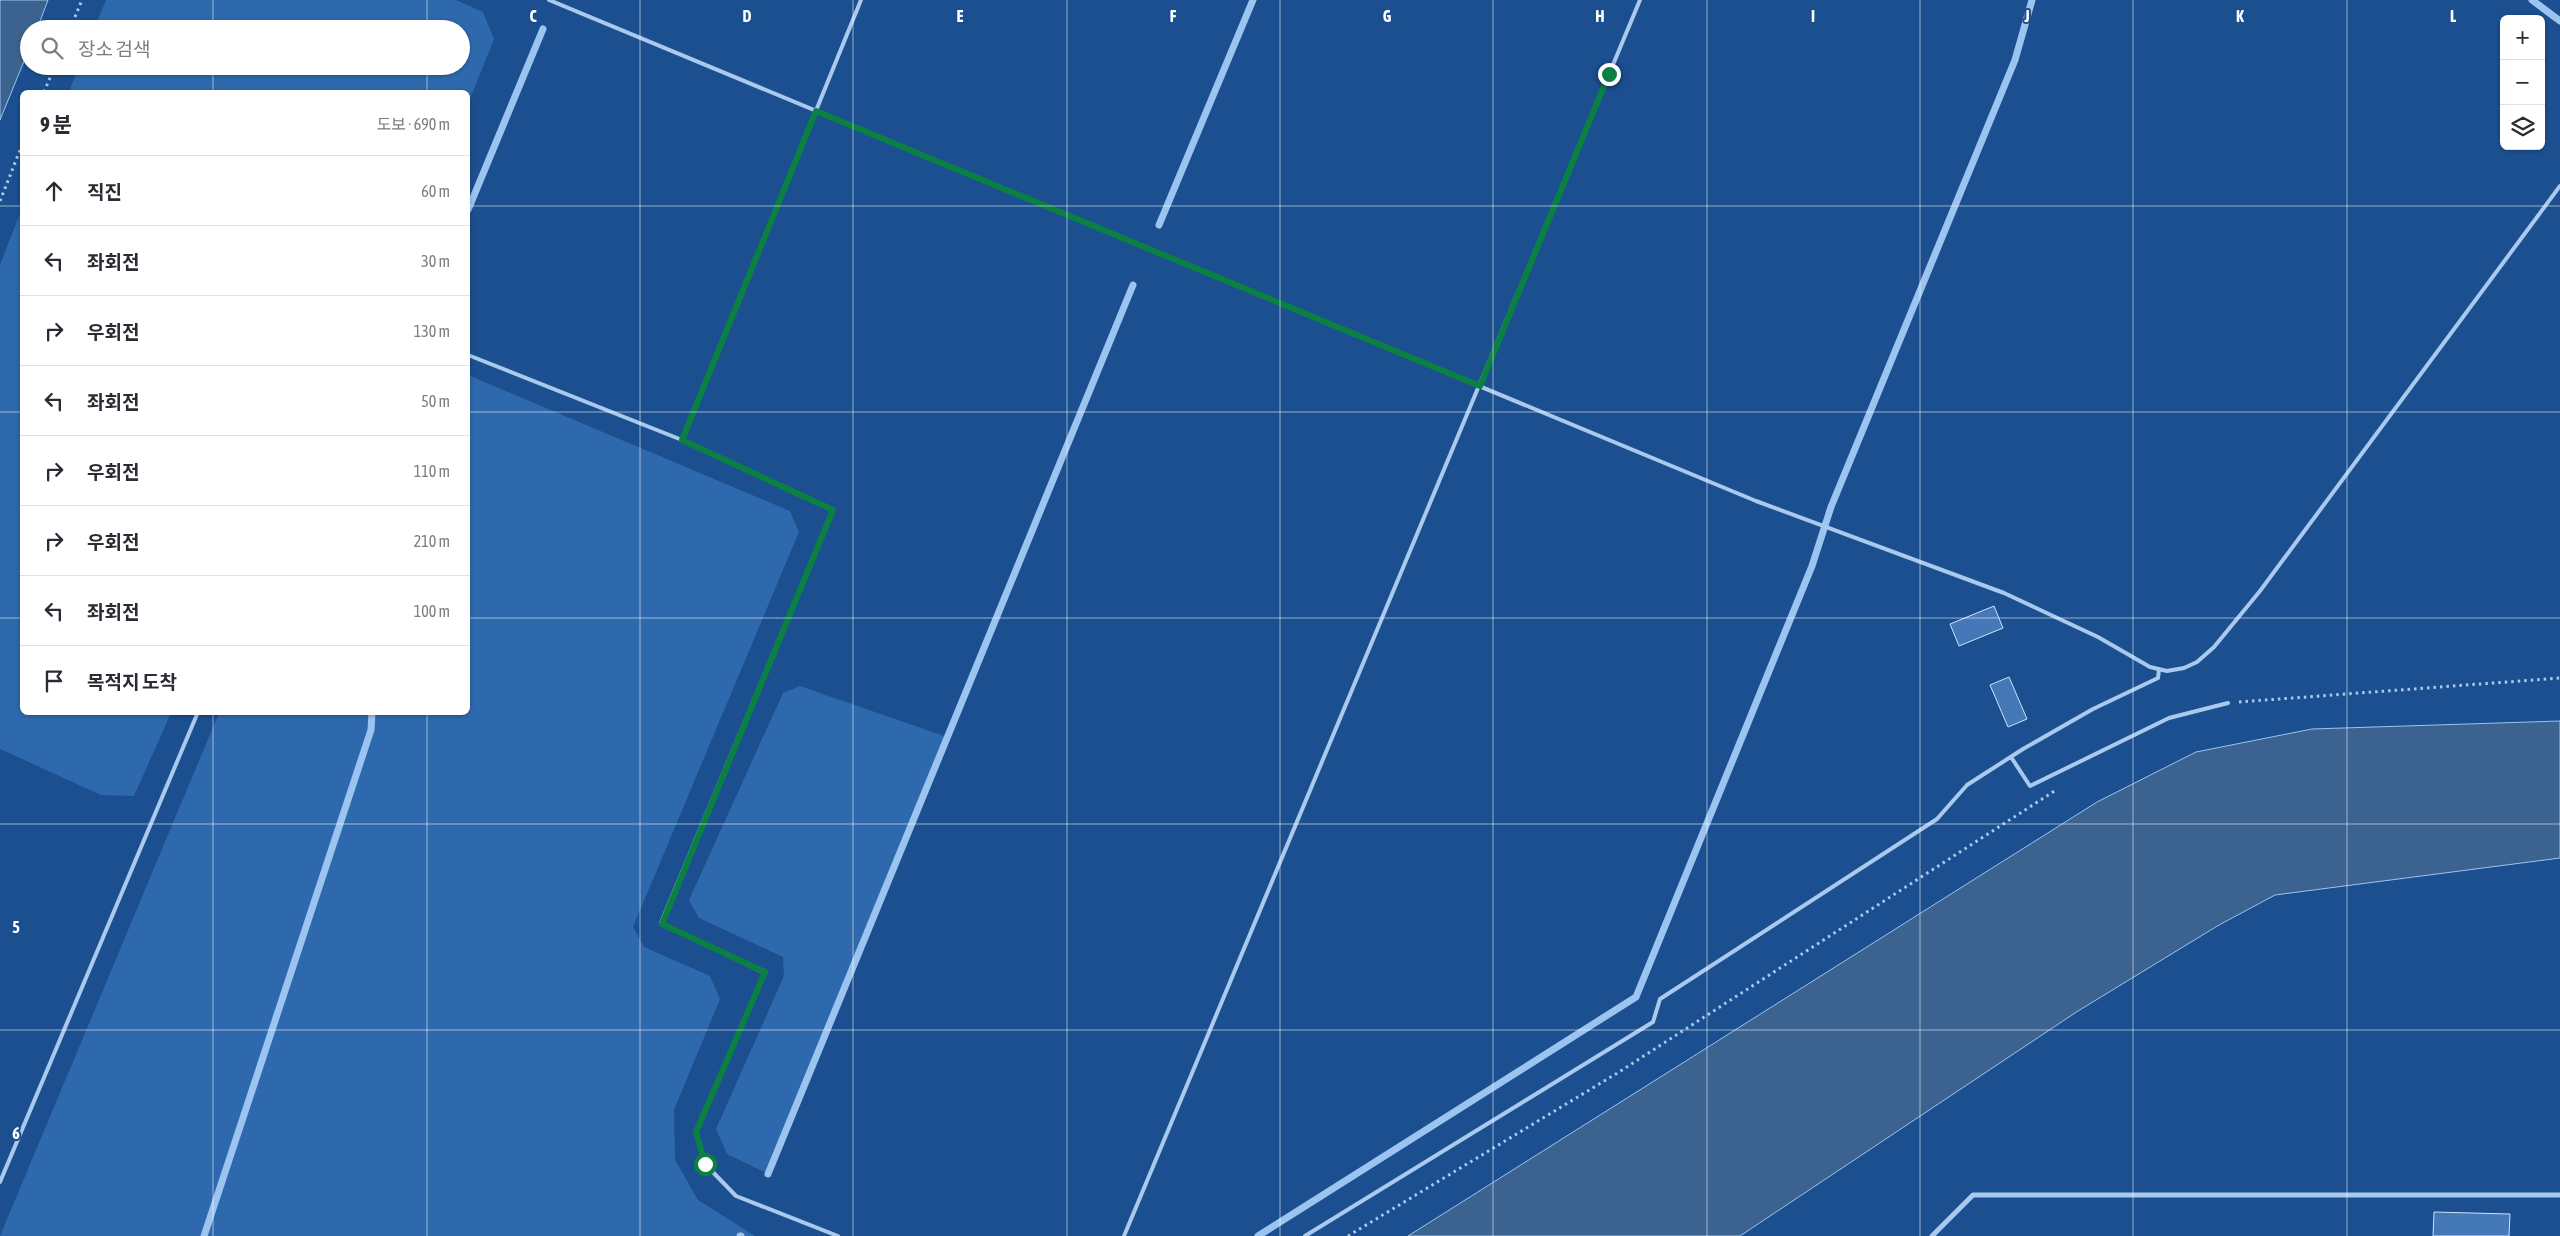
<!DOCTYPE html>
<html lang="ko">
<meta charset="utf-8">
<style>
body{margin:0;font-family:"Asap Condensed","Noto Sans KR",sans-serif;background:#f2f2f3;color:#2b2b33}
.controls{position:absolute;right:15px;top:15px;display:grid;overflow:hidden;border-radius:8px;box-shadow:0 1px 4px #0004}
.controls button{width:45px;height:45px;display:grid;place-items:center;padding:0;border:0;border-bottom:1px solid #e1e1e2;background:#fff;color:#2b2b33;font:25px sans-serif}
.stop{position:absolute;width:15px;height:15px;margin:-11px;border:4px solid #0b8043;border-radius:50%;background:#fff}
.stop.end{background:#0b8043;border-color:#fff;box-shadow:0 1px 5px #0008}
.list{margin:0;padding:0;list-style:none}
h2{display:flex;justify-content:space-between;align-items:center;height:65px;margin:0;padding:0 20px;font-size:21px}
h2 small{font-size:16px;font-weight:400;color:#7c7c81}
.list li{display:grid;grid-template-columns:32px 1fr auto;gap:15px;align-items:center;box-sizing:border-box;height:70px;padding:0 20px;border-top:1px solid #e1e1e2}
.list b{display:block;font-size:19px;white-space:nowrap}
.list em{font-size:16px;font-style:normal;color:#7c7c81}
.icon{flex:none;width:28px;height:28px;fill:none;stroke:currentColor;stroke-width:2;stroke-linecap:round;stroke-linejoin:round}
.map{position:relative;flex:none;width:2560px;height:1236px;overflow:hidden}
.search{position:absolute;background:#fff;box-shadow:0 1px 4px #0004;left:20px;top:20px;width:450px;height:55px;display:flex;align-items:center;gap:12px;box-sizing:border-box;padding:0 18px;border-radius:28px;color:#7c7c81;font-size:19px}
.panel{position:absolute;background:#fff;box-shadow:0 1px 4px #0004;left:20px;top:90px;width:450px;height:625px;border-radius:8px}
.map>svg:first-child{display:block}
.green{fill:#2e69ad}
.water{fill:#3c6290;stroke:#9cc4f0}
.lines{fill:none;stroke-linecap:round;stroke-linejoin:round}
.stream{stroke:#9cc4f0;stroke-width:7}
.building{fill:#4478b7;stroke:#cfe3fa}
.path{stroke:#a9c9ee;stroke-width:3;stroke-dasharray:2.5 4;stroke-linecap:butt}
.lane{stroke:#a9c9ee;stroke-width:4}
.street{stroke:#a9c9ee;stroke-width:5}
.route{stroke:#0b8043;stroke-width:6}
.grid{fill:none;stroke:#fff;stroke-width:1;stroke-opacity:0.55}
.grid-label{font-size:16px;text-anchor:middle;font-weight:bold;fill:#fff;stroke:#1b4f8f;stroke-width:4;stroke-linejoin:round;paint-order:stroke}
</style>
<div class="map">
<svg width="2560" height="1236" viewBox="0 0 2560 1236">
<rect width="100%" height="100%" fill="#1b4f8f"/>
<!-- green -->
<path class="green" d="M106 0H456L483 12 494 39 468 104V92H69L79 66H461V29H94Z
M22 208V712L171 713 134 796 101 795 0 749V265Z
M468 375 790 511 799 532 633 927 644 947 710 976 720 999 674 1110 675 1160 698 1200 755 1236H0L219 713 468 712Z
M800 686 947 737 768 1174 727 1154 716 1129 784 976 783 957 699 918 689 900 783 693Z"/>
<!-- water -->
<path class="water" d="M0 0H48L37 29H29V49L0 120Z
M2560 721V858L2275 895 2219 925 2078 1011 1740 1236H1408L2097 802 2196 752 2312 729Z"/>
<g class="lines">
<!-- stream -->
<path class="stream" d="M2532 0 2560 21
M468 210 543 29
M1159 225 1253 0
M768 1174 1133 285
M204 1236 371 730 372 712
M740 1236H741
M1258 1236 1636 997 1812 566 1831 507 2015 60 2032 0"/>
</g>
<!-- building -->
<path class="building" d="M1994 606 2003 628 1959 646 1950 624Z
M2009 677 2027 719 2008 727 1990 685Z
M2434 1212 2510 1214 2509 1236H2433Z"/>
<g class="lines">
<!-- path -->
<path class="path" d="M70 29 82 0
M44 92 55 66
M0 201 22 145
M2239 702 2560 678
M1348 1236 1619 1072 2056 790"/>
<!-- lane -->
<path class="lane" d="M549 0 1756 501 2004 593 2098 637 2150 667 2167 671 2184 668 2197 662 2214 647 2260 591 2560 186
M468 355 682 440 833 510 661 923 765 973 696 1132 705 1164 736 1196 838 1236
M682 440 861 0
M2011 757 2030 786 2169 718 2228 703
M0 1182 198 712
M1124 1236 1640 0
M1305 1236 1653 1022 1660 999 1937 819 1967 785 2023 749 2093 709 2158 678 2159 669"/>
<!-- street -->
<path class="street" d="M1932 1236 1973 1195H2560"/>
</g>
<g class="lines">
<!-- route -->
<path class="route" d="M705 1164 696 1132 765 972 662 924 833 510 682 440 816 111 1480 386 1609 74"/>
</g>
<!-- grid -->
<path class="grid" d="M213 0V29M427 0V29M640 0V1236M853 0V1236M1067 0V1236M1280 0V1236M1493 0V1236M1707 0V1236M1920 0V1236M2133 0V1236M2347 0V1236M213 66V92M427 66V92M0 206H22M468 206H2560M0 412H22M468 412H2560M0 618H22M468 618H2560M213 712V1236M427 712V1236M0 824H2560M0 1030H2560"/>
<g class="grid-label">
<text x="533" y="22">C</text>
<text x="747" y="22">D</text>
<text x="960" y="22">E</text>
<text x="1173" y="22">F</text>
<text x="1387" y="22">G</text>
<text x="1600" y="22">H</text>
<text x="1813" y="22">I</text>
<text x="2027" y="22">J</text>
<text x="2240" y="22">K</text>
<text x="2453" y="22">L</text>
<text x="16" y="933">5</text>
<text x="16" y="1139">6</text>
</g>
</svg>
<div class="controls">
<button>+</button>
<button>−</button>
<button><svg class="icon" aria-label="layers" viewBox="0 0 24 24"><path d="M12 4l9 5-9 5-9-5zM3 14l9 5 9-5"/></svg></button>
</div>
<div class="stop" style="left:705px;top:1164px"></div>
<div class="stop end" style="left:1609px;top:74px"></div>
<div class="search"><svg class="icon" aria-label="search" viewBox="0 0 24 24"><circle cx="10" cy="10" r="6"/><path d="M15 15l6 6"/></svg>장소 검색</div>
<section class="panel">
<h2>9 분<small>도보 · 690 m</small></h2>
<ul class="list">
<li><svg class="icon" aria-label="ahead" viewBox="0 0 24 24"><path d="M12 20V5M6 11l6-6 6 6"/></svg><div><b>직진</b></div><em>60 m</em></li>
<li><svg class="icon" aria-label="left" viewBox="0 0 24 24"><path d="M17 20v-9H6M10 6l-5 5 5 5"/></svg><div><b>좌회전</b></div><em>30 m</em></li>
<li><svg class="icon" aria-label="right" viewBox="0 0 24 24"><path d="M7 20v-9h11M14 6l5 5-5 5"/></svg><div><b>우회전</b></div><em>130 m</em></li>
<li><svg class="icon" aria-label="left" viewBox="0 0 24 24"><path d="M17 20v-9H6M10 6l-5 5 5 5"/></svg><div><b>좌회전</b></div><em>50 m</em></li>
<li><svg class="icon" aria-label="right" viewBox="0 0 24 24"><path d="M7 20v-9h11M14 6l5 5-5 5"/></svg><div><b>우회전</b></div><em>110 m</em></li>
<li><svg class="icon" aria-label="right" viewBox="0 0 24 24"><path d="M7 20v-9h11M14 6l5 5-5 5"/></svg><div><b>우회전</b></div><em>210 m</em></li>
<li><svg class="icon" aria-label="left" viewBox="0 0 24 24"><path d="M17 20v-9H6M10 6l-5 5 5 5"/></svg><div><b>좌회전</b></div><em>100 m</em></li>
<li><svg class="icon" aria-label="arrive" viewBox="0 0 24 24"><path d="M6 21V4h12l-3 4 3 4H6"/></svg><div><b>목적지 도착</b></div></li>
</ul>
</section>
</div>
